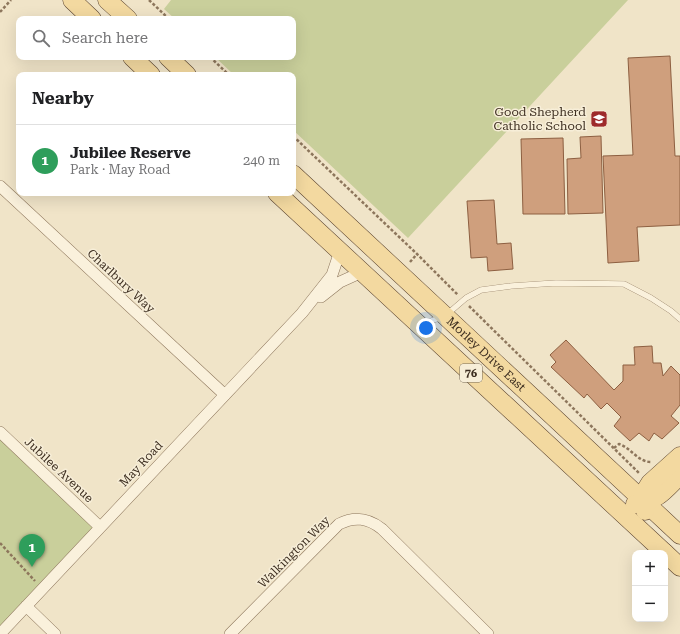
<!DOCTYPE html>
<meta charset="utf-8">
<style>
body{margin:0;font-family:"Roboto Serif",serif;background:#f2f2f2;color:#202124}
.controls{position:absolute;right:12px;bottom:12px;display:grid;overflow:hidden;border-radius:8px;box-shadow:0 4px 16px #0002}
.controls button{width:36px;height:36px;display:grid;place-items:center;padding:0;border:0;border-bottom:1px solid #e0e0e0;background:#fff;color:#202124;font:20px sans-serif}
.you{position:absolute;left:426px;top:328px;width:14px;height:14px;margin:-10px;border:3px solid #fff;border-radius:50%;background:#1a73e8;box-shadow:0 0 0 6px #1a73e833}
.badge{display:grid;place-items:center;width:26px;height:26px;border-radius:50%;background:#111827;color:#fff;font-size:13px;font-weight:700}
.pin{position:absolute;translate:-50% -33px;filter:drop-shadow(0 1px 2px #0008)}
.pin::after{content:'';position:absolute;top:21px;width:14px;height:12px;background:inherit;clip-path:polygon(0 0,100% 0,50% 100%)}
.list{margin:0;padding:0;list-style:none}
h2{display:flex;justify-content:space-between;align-items:center;height:52px;margin:0;padding:0 16px;font-size:17px}
h2 small{font-size:13px;font-weight:400;color:#757577}
.list li{display:grid;grid-template-columns:26px 1fr auto;gap:12px;align-items:center;box-sizing:border-box;height:72px;padding:0 16px;border-top:1px solid #e0e0e0}
.list b{display:block;font-size:15px;white-space:nowrap}
.list p{margin:0;font-size:13px;white-space:nowrap;color:#757577}
.list em{font-size:13px;font-style:normal;color:#757577}
.icon{flex:none;width:22px;height:22px;fill:none;stroke:currentColor;stroke-width:2;stroke-linecap:round;stroke-linejoin:round}
.map{position:relative;flex:none;width:680px;height:634px;overflow:hidden}
.search{position:absolute;background:#fff;box-shadow:0 4px 16px #0002;left:16px;top:16px;width:280px;height:44px;display:flex;align-items:center;gap:10px;box-sizing:border-box;padding:0 14px;border-radius:8px;color:#757577;font-size:15px}
.panel{position:absolute;background:#fff;box-shadow:0 4px 16px #0002;left:16px;top:72px;width:280px;height:124px;border-radius:8px}
.map>svg:first-child{display:block}
.green{fill:#c9cf9b}
.building{fill:#cf9f7d;stroke:#8d5f41}
.lines{fill:none;stroke-linecap:round;stroke-linejoin:round}
.lane-casing{stroke:#8d765c;stroke-width:6}
.street-casing{stroke:#8d765c;stroke-width:12}
.primary-casing{stroke:#5b4430;stroke-width:19}
.path{stroke:#8d765c;stroke-width:2.5;stroke-dasharray:3 2;stroke-linecap:butt}
.lane{stroke:#faf1dc;stroke-width:5.5}
.street{stroke:#faf1dc;stroke-width:11}
.primary{stroke:#f3d9a0;stroke-width:18}
.labels{text-anchor:middle;dominant-baseline:central;stroke-width:3;stroke-linejoin:round;paint-order:stroke}
.shield{fill:#f7eed8;stroke:#756857;stroke-width:1}
.shield-label{font-size:11px;font-weight:bold;fill:#3d2e20}
.poi-label{font-size:12px;fill:#3d2e20;stroke:#f7eed8;text-anchor:end}
.street-label{font-size:12px;fill:#3d2e20;stroke:#f7eed8}
</style>
<div class="map">
<svg width="680" height="634" viewBox="0 0 680 634">
<rect width="100%" height="100%" fill="#f0e4c8"/>
<!-- green -->
<path class="green" d="M171 0H628L408 238 293 130V75H234L215 57H293V19H175L164 9Z
M0 432 100 527 0 634Z"/>
<!-- building -->
<path class="building" d="M670 56 675 156H680V225L637 227 639 261 608 263 603 156 633 155 628 58Z
M601 136 603 213 568 214 567 159 581 158 580 137Z
M563 138 565 214H523L521 139Z
M494 200 497 244 511 243 513 269 488 271 487 257 471 258 467 201Z
M566 340 614 390 623 381V365H635L634 347 652 346 653 363H661L663 376 671 366 680 375V405L671 416 679 423 662 439 654 433 649 441 639 433 630 441 614 426 621 417 607 403 601 409 587 394 584 398 551 367 556 362 550 355Z"/>
<g class="lines">
<!-- lane casing -->
<g class="lane-casing">
<path id="lane" d="M423 321 428 322 445 316 466 298 481 290 511 286 556 283 624 284 651 298 671 311 680 319"/>
</g>
<!-- street casing -->
<g class="street-casing">
<path id="street" d="M0 186 225 395
M321 297 340 282 362 272
M0 432 100 527
M26 606 55 634
M0 634 302 313 332 275 340 251
M230 634 339 524C355 516 368 518 382 529L488 634"/>
</g>
<!-- primary casing -->
<g class="primary-casing">
<g id="primary">
<path d="M72 0 92 19"/>
<path d="M107 0 128 19"/>
<path d="M132 57 151 75"/>
<path d="M168 57 187 75"/>
<path id="s1" d="M293 174 680 535"/>
<path d="M277 193 665 553"/>
<path d="M635 504C658 501 665 490 680 475"/>
<path d="M645 511V491L650 483 680 456"/>
<path d="M665 553 680 567"/>
</g>
</g>
<!-- path -->
<path class="path" d="M149 0 169 19
M0 12 11 0
M210 57 229 75
M293 136 417 254 458 295
M410 262 417 254
M469 306 639 473
M614 448 619 444C631 448 638 462 651 462
M0 543 35 581"/>
<!-- lane -->
<use href="#lane" class="lane"/>
<!-- street -->
<use href="#street" class="street"/>
<!-- primary -->
<use href="#primary" class="primary"/>
</g>
<!-- icons -->
<defs>
<g id="school-square" transform="scale(0.9)"><rect x="-9" y="-9" width="18" height="18" rx="4" fill="#9e2a2b" stroke="#f7eed8"/><path d="M0-5L7-2L0 1L-7-2ZM-4 1L0 2.5L4 1V4Q0 6-4 4Z" fill="#fff"/></g>
</defs>
<g fill-rule="evenodd">
<use href="#school-square" x="599" y="119"/>
</g>
<g class="labels">
<!-- shield labels -->
<rect class="shield" x="460" y="364" width="22" height="18" rx="3"/>
<g class="shield-label">
<text x="471" y="373">76</text>
</g>
<!-- poi labels -->
<g class="poi-label">
<text x="586" y="112">Good Shepherd<tspan x="586" dy="14">Catholic School</tspan></text>
</g>
<!-- street labels -->
<g class="street-label">
<text transform="translate(121 281) rotate(43)">Charlbury Way</text>
<text stroke="none"><textPath href="#s1" startOffset="264">Morley Drive East</textPath></text>
<text transform="translate(141 464) rotate(-47)">May Road</text>
<text transform="translate(59 470) rotate(43)">Jubilee Avenue</text>
<text transform="translate(294 552) rotate(-45)">Walkington Way</text>
</g>
</g>
</svg>
<div class="controls">
<button>+</button>
<button>−</button>
</div>
<div class="you"></div>
<div class="pin badge" style="left:32px;top:567px;background:#2e9e5b">1</div>
<div class="search"><svg class="icon" aria-label="search" viewBox="0 0 24 24"><circle cx="10" cy="10" r="6"/><path d="M15 15l6 6"/></svg>Search here</div>
<section class="panel">
<h2>Nearby<small></small></h2>
<ul class="list">
<li><span class="badge" style="background:#2e9e5b">1</span><div><b>Jubilee Reserve</b><p>Park · May Road</p></div><em>240 m</em></li>
</ul>
</section>
</div>
